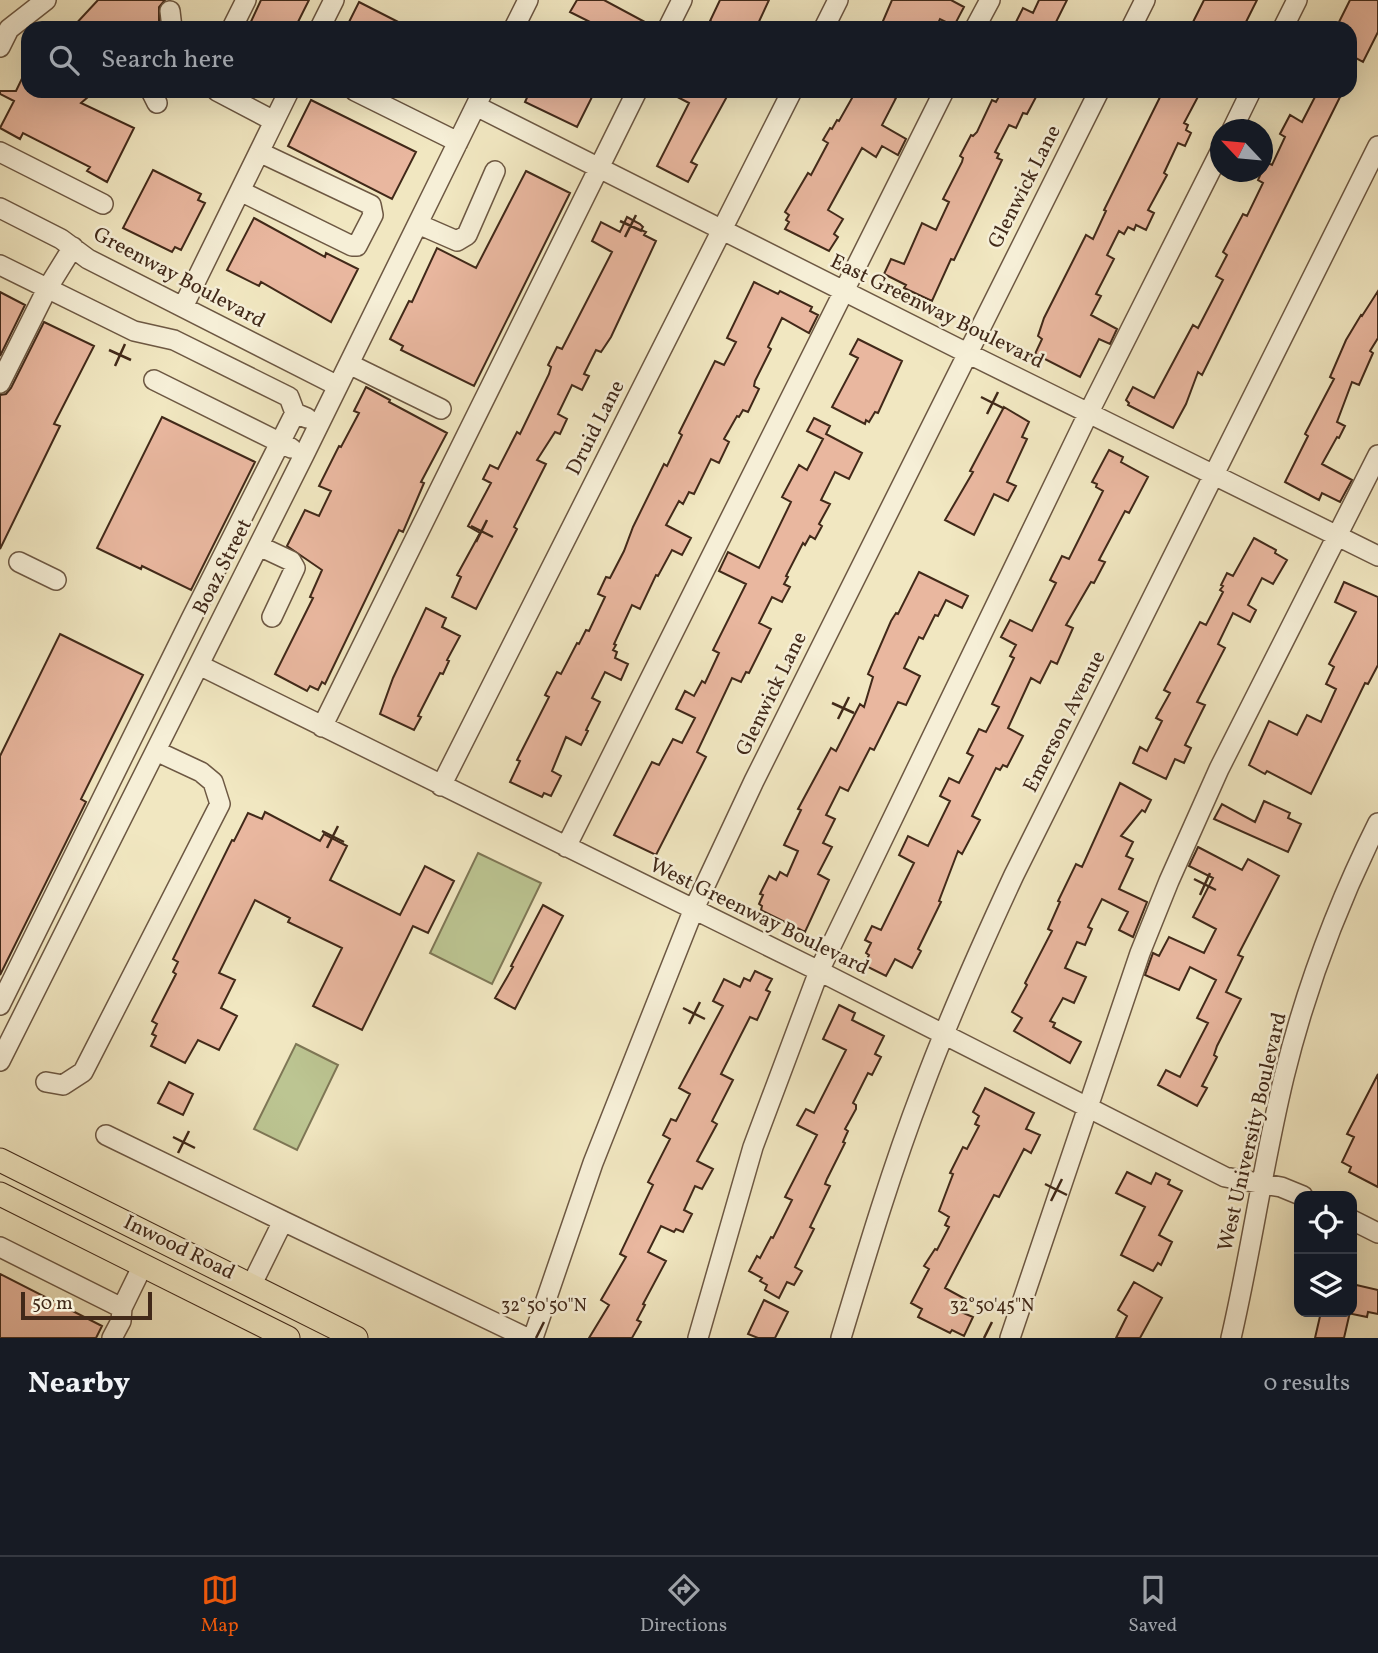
<!DOCTYPE html>
<meta charset="utf-8">
<style>
body{margin:0;font-family:Vollkorn,serif;background:#242831;color:#f1f3f6}
.controls{position:absolute;right:21px;bottom:21px;display:grid;overflow:hidden;border-radius:14px;box-shadow:0 7px 28px #0002}
.controls button{width:63px;height:63px;display:grid;place-items:center;padding:0;border:0;border-bottom:2px solid #363941;background:#171b24;color:#f1f3f6;font:35px sans-serif}
.compass{position:absolute;left:1210px;top:119px;width:63px;height:63px;border-radius:50%;background:#171b24;box-shadow:0 7px 28px #0002;rotate:296deg}
.scale{position:absolute;left:21px;bottom:18px;width:131px;box-sizing:border-box;padding-left:7px;border:4px solid #412919;border-top:0;font-size:19px;line-height:24px;white-space:nowrap;color:#412919;-webkit-text-stroke:5px #f6efd7;paint-order:stroke}
.list{margin:0;padding:0;list-style:none}
h2{display:flex;justify-content:space-between;align-items:center;height:91px;margin:0;padding:0 28px;font-size:30px}
h2 small{font-size:23px;font-weight:400;color:#9ea1a6}
.icon{flex:none;width:38px;height:38px;fill:none;stroke:currentColor;stroke-width:2;stroke-linecap:round;stroke-linejoin:round}
.map{position:relative;flex:none;width:1378px;height:1338px;overflow:hidden}
.search{position:absolute;background:#171b24;box-shadow:0 7px 28px #0002;left:21px;right:21px;top:21px;height:77px;display:flex;align-items:center;gap:18px;box-sizing:border-box;padding:0 24px;border-radius:21px;color:#9ea1a6;font-size:26px}
.sheet{height:217px;background:#171b24}
nav{display:flex;justify-content:space-around;align-items:center;box-sizing:border-box;height:98px;border-top:2px solid #363941;background:#171b24;font-size:19px;color:#9ea1a6}
nav a{display:grid;justify-items:center;gap:4px}
nav .on{color:#ea580c}
.map>svg:first-child{display:block}
.green{fill:#bcc592;stroke:#7e7756;stroke-width:2}
.building{fill:#e9b79f;stroke:#412919;stroke-width:2}
.lines{fill:none;stroke-linecap:round;stroke-linejoin:round}
.minor-casing{stroke:#6d5843;stroke-width:22}
.major-casing{stroke:#412919;stroke-width:25}
.minor{stroke:#f6efd7;stroke-width:19}
.major{stroke:#f1e7c1;stroke-width:23}
.ticks{fill:none;stroke:#412919;stroke-width:2.5}
.labels{text-anchor:middle;dominant-baseline:central;stroke-width:5;stroke-linejoin:round;paint-order:stroke}
.street-label{font-size:21px;fill:#412919;stroke:#f6efd7}
.ticks-label{font-size:18px;text-anchor:middle;fill:#412919;stroke:#f6efd7;stroke-width:5;stroke-linejoin:round;paint-order:stroke}
</style>
<div class="map">
<svg width="1378" height="1338" viewBox="0 0 1378 1338">
<rect width="100%" height="100%" fill="#f1e7c1"/>
<filter id="stains"><feTurbulence type="fractalNoise" baseFrequency=".00286" numOctaves="4"/><feColorMatrix values="0 0 0 0 .2 0 0 0 0 .09 0 0 0 0 .02 0 0 0 .5 -.17"/></filter>
<radialGradient id="worn" r=".72"><stop offset=".6" stop-color="#630" stop-opacity="0"/><stop offset="1" stop-color="#630" stop-opacity=".3"/></radialGradient>
<!-- green -->
<path class="green" d="M478 853 541 883 492 984 430 953Z
M296 1044 338 1065 297 1150 254 1129Z"/>
<!-- building -->
<path class="building" d="M98 0H165L159 7V25L157 28H72Z
M261 0H309L295 28H248Z
M577 0H604L656 28H602L570 12Z
M720 0H769L756 28H709L712 22 710 21Z
M892 0H951L964 7 954 26 940 19 936 28H880Z
M1039 0H1067L1055 24 1063 28H1013L1023 8 1033 13Z
M1204 0H1257L1243 28H1190Z
M1350 0H1378V32L1363 62 1350 55V28H1336Z
M359 2 410 28H346Z
M28 66V91H95L81 103 134 128 107 182 87 171 90 167 23 133 20 139 0 128 14 101 0 94V91H16Z
M530 91H580L592 97 577 127 525 102Z
M666 91H730L691 162 697 165 688 182 657 166 689 103Z
M856 91H882L896 98 882 125 906 139 898 155 882 146 876 157 862 148 828 210 843 219 834 234 838 237 829 251 785 229 789 222 786 220 789 215 785 212 808 173 811 175 828 143 823 140 830 128 832 129 837 120 839 121Z
M1002 91H1023L1036 97 1027 114 1023 113 1016 128 1009 125 995 152 999 154 997 158 1002 160 954 260 951 259 932 301 904 288 906 285 884 274 891 259 904 264 922 223 936 230 949 202 943 199 962 162 963 158 960 156 971 135 973 136 977 132 992 100 996 102Z
M1163 91H1201L1184 123 1188 125 1186 130 1191 133 1185 146 1178 143 1164 173 1167 175 1148 210 1154 213 1146 230 1136 225 1134 230 1128 227 1124 234 1119 231 1107 255 1114 259 1096 294 1101 296 1091 315 1117 329 1110 344 1099 339 1080 377 1035 354 1042 339 1038 336 1044 318 1086 235 1093 239 1106 211 1104 210Z
M1318 91H1343L1202 375 1198 372 1186 404 1173 428 1128 405 1129 403 1126 400 1133 387 1154 398 1193 325 1198 328 1223 280 1216 276 1227 255 1223 252 1243 214 1247 216 1263 183 1258 180 1266 162 1272 165 1285 137 1280 134 1290 115 1302 122Z
M311 100 416 152 392 199 288 146Z
M153 170 201 194 198 200 205 203 181 250 175 247 172 252 123 228Z
M526 171 570 193 474 386 401 350 403 346 390 339 409 301 412 302 437 248 476 268Z
M627 217 640 224 643 227 641 230 646 232 644 235 656 241 611 337 601 352 596 350 584 374 589 376 582 390 572 385 558 414 567 419 560 434 555 432 537 460 546 464 514 527 517 529 476 609 452 597 461 577 457 575 480 533 468 526 491 483 483 479 490 465 498 469 517 432 520 434 549 374 551 367 548 365 557 347 562 349 612 252 592 241 601 222 620 232Z
M254 218 325 257 326 253 358 269 331 322 261 282 259 286 227 270Z
M754 282 778 294 780 291 812 307 810 311 818 315 809 333 782 318 768 347 771 349 755 381 754 386 759 389 748 412 743 410 739 417 737 416 724 439 729 442 719 463 711 459 694 494 689 492 683 504 679 501 666 525 691 538 682 555 672 550 658 576 656 575 640 609 632 605 614 644 616 645 613 650 617 652 615 658 628 664 621 680 605 672 592 698 600 702 586 730 588 731 581 745 566 737 552 771 561 776 551 796 544 793 542 797 510 782 520 761 517 760 549 697 545 695 557 672 561 674 577 643 579 644 586 630 589 631 605 597 598 594 606 577 610 578 624 551 633 527 664 464 667 466 682 435 679 433 715 361 724 365 736 342 727 338Z
M1378 291V338L1370 351 1373 353 1359 385 1352 382 1337 422 1345 426 1339 438 1337 437 1322 464 1352 480 1340 502 1322 493 1319 500 1285 482 1308 436 1305 434 1334 379 1330 377 1346 340 1361 315 1362 316Z
M0 292 25 305 0 356Z
M44 322 94 346 54 424 60 426 0 549V395L6 394 11 388Z
M858 339 902 361 878 413 875 412 869 422 866 420 865 424 832 407 858 358 850 354Z
M366 387 390 400 389 402 447 433 421 482 424 483 403 532 399 530 325 684 322 682 318 690 310 686 307 691 275 674 313 598 310 597 322 570 287 546 305 510 319 516 331 491 319 486 339 446 341 447 359 413 354 411Z
M1004 407 1029 422 1022 437 1027 439 1007 482 1016 486 1008 501 994 494 974 535 945 520 973 472 970 471Z
M162 417 255 462 191 590 142 566 141 569 97 548Z
M814 418 830 426 826 434 862 453 849 479 835 472 821 500 830 504 819 524 822 526 815 539 810 536 805 545 803 543 786 576 788 577 784 584 790 587 782 602 772 597 759 623 771 629 749 673 746 672 741 682 732 678 697 752 706 757 656 855 614 835 652 762 659 765 673 739 682 743 695 718 676 709 685 691 694 696 702 681 705 683 719 653 713 650 746 584 719 571 728 552 759 568 791 502 782 497 799 465 807 470 823 439 807 431Z
M1109 450 1123 457 1121 462 1148 477 1129 513 1125 511 1099 560 1105 562 1094 583 1091 582 1066 625 1073 628 1057 664 1051 661 1040 683 1031 678 1008 728 1023 736 1007 767 1003 765 1000 770 996 768 972 816 980 820 962 854 958 851 939 901 941 902 918 949 921 951 912 968 895 959 886 976 864 965 869 955 866 953 871 943 865 940 872 926 881 930 914 863 899 855 908 836 928 846 950 801 940 796 949 778 959 783 973 756 967 753 979 729 986 732 999 707 992 704 1014 658 1010 656 1016 645 1001 637 1010 620 1032 631 1056 583 1050 580 1062 556 1069 559 1103 491 1096 487 1097 484 1092 482Z
M1254 538 1276 550 1275 553 1287 560 1273 584 1262 578 1248 605 1256 610 1250 622 1233 613 1218 644 1225 648 1197 702 1205 705 1185 745 1191 748 1184 763 1175 759 1166 779 1133 763 1140 747 1147 751 1162 721 1156 718 1170 693 1164 690 1200 622 1206 625 1223 592 1220 590 1223 586 1221 585 1227 573 1233 576Z
M919 572 968 596 962 608 946 600 938 616 935 615 923 639 919 637 904 668 920 676 906 705 898 702 874 750 870 748 848 791 840 787 826 815 835 819 823 843 832 847 818 874 829 880 805 932 761 910 762 906 759 904 763 895 760 894 769 876 776 880 780 872 787 876 798 851 784 845 801 810 798 809 831 748 836 751 860 704 864 707 873 677 868 674 891 621 896 613 898 614Z
M1344 582 1378 597V665L1368 684 1365 683 1311 794 1267 771 1265 774 1249 765 1269 721 1297 735 1307 715 1321 722 1336 689 1326 684 1334 667 1329 664 1356 612 1335 602Z
M426 608 446 618 442 627 460 636 447 660 449 661 443 674 440 673 418 716 421 717 414 730 380 714 393 678Z
M60 634 143 675 81 799 86 802 0 975V756Z
M1120 783 1151 800 1145 812 1142 810 1121 836 1133 842 1126 856 1133 859 1119 889 1147 902 1133 937 1119 930 1128 912 1102 899 1088 927 1092 929 1085 945 1077 942 1065 968 1086 977 1074 1003 1063 998 1050 1021 1055 1023 1053 1027 1081 1042 1070 1063 1014 1031 1022 1018 1012 1012 1027 985 1025 983 1052 931 1048 929 1060 902 1058 901 1076 864 1082 867Z
M1264 801 1290 813 1288 818 1301 824 1288 852 1214 819 1222 804 1255 822Z
M265 812 320 841 324 834 347 846 330 880 400 915 425 866 454 881 428 933 413 926 362 1030 313 1006 342 948 288 922 290 918 255 900 219 973 235 980 221 1008 237 1016 219 1050 198 1040 185 1063 151 1046 156 1036 152 1034 157 1024 152 1021 176 974 173 972 178 962 173 959 232 840 234 841 248 813 262 819Z
M1198 847 1242 870 1248 859 1279 876 1238 955 1243 957 1226 992 1241 999 1217 1046 1214 1055 1217 1057 1202 1086 1207 1088 1197 1106 1158 1085 1166 1070 1180 1077 1208 1023 1197 1018 1216 980 1190 967 1179 990 1145 975 1153 953 1159 956 1169 937 1204 953 1216 929 1193 917 1213 878 1189 866Z
M543 905 563 916 515 1009 495 998 513 967 511 966Z
M755 971 772 979 766 990 770 992 757 1020 750 1017 721 1074 733 1080 712 1121 717 1124 697 1161 713 1169 702 1189 695 1186 684 1210 692 1214 683 1232 676 1229 674 1232 661 1226 648 1252 666 1261 643 1304 645 1305 637 1320 641 1322 632 1338H589L609 1305 601 1300 626 1257 620 1254 653 1185 648 1182 670 1139 663 1135 671 1119 676 1121 690 1094 679 1088 723 1006 713 1001 724 979 740 987 744 978 750 981Z
M839 1005 855 1013 852 1020 884 1036 875 1054 881 1057 872 1075 868 1073 853 1103 856 1105V1109L845 1129 848 1131 843 1142 845 1143 827 1179 825 1184 830 1186 810 1227 814 1229 795 1267 802 1271 794 1285 787 1282 779 1298 765 1290 767 1285 760 1281 762 1278 749 1271 757 1256 760 1258 771 1237 773 1238 792 1200 785 1197 817 1135 797 1125 806 1109 814 1113 846 1050 823 1039Z
M1378 1074V1187L1349 1172 1351 1167 1342 1162 1354 1137 1347 1134Z
M169 1082 193 1094 183 1115 158 1103Z
M985 1088 1034 1113 1026 1129 1040 1135 1031 1153 1024 1149 999 1197 994 1195 945 1288 967 1300 961 1312 973 1317 964 1336 952 1330 950 1333 918 1317 922 1309 911 1303 929 1269 924 1266 935 1249 937 1250 949 1227 945 1225 949 1217 939 1211 953 1174 950 1173 963 1147 967 1149 979 1126 975 1124 979 1116 973 1112Z
M1127 1172 1151 1184 1156 1173 1170 1180 1168 1184 1182 1191 1159 1235 1172 1242 1161 1265 1158 1263 1153 1271 1121 1255 1145 1207 1116 1193Z
M0 1274 102 1326 96 1338H0Z
M1134 1282 1162 1298 1140 1338H1116L1127 1316 1118 1310Z
M1352 1284 1378 1290V1314L1368 1312 1367 1317 1352 1314Z
M764 1300 788 1312 775 1338H758L748 1334Z
M1321 1312H1350L1344 1338H1315Z"/>
<g class="lines">
<!-- minor casing -->
<g class="minor-casing">
<path id="minor" d="M170 11 172 28
M232 28 246 0
M320 28 334 0
M514 28 528 0
M668 28 682 0
M824 28 838 0
M975 28 990 0
M1131 28 1145 0
M1283 28 1297 0
M0 47 9 29 46 0
M151 91 157 103
M217 91 274 121
M355 91 458 142
M476 106 967 353 1378 556
M1232 130 1251 91
M0 152 103 204
M240 191 352 246H357L373 215 371 205 259 152
M0 208 61 239 88 259 338 386
M418 224 457 241 467 235 495 171
M0 265 134 331 174 340 289 397 295 413 307 418
M183 307 289 91
M349 364 441 409
M154 380 291 448
M0 383 47 289 73 247
M259 546 291 561 295 568 272 617
M19 562 56 580
M199 665 819 971 1225 1177 1281 1187 1303 1196
M322 727 637 91
M441 786 792 91
M566 847 944 91
M0 1005 191 619 295 413
M0 1061 304 455 483 91
M46 1082 63 1085 83 1072 220 804 213 782 201 772 156 751
M106 1135 283 1221
M1352 1220 1378 1233
M0 1247 122 1308
M252 1284 283 1221 527 1338
M112 1338 121 1321 122 1308 143 1265
M533 1338 593 1163 693 911 754 781 1099 91
M698 1338 753 1147 819 971 1089 412 1220 152
M841 1338C866 1255 891 1171 922 1090 949 1017 981 946 1014 875L1378 146
M1010 1338 1140 953 1169 881 1219 769 1378 455
M1231 1338C1251 1252 1263 1164 1284 1077 1305 991 1338 903 1378 823"/>
</g>
<!-- major casing -->
<g class="major-casing">
<path id="major" d="M0 1160 356 1338
M0 1194 288 1338"/>
</g>
<!-- minor -->
<use href="#minor" class="minor"/>
<!-- major -->
<use href="#major" class="major"/>
</g>
<!-- ticks -->
<path class="ticks" d="M620 221 642 231M625 237 636 215M109 350 131 360M115 366 125 344M981 397 1003 408M987 414 998 392M471 526 493 537M476 542 487 520M832 703 854 713M838 719 849 697M322 831 344 842M327 848 338 826M1194 879 1216 890M1200 895 1210 873M683 1008 705 1019M689 1024 700 1002M173 1137 195 1148M178 1153 189 1131M1045 1184 1067 1195M1051 1201 1062 1179M536 1338 544 1322M984 1338 992 1322"/>
<g class="labels">
<!-- street labels -->
<g class="street-label">
<text transform="translate(1025 187) rotate(-63)">Glenwick Lane</text>
<text transform="translate(179 278) rotate(28)">Greenway Boulevard</text>
<text transform="translate(937 312) rotate(26)">East Greenway Boulevard</text>
<text transform="translate(596 428) rotate(-63)">Druid Lane</text>
<text transform="translate(223 567) rotate(-63)">Boaz Street</text>
<text transform="translate(772 694) rotate(-64)">Glenwick Lane</text>
<text transform="translate(1065 722) rotate(-63)">Emerson Avenue</text>
<text transform="translate(759 917) rotate(26)">West Greenway Boulevard</text>
<text transform="translate(1253 1132) rotate(-77)">West University Boulevard</text>
<text transform="translate(179 1248) rotate(26)">Inwood Road</text>
</g>
</g>
<g class="ticks-label">
<text x="544" y="1311">32°50'50"N</text>
<text x="992" y="1311">32°50'45"N</text>
</g>
<rect width="100%" height="100%" filter="url(#stains)"/>
<rect width="100%" height="100%" fill="url(#worn)"/>
</svg>
<div class="controls">
<button><svg class="icon" aria-label="locate" viewBox="0 0 24 24"><circle cx="12" cy="12" r="6"/><path d="M12 2v4M12 18v4M2 12h4M18 12h4"/></svg></button>
<button><svg class="icon" aria-label="layers" viewBox="0 0 24 24"><path d="M12 4l9 5-9 5-9-5zM3 14l9 5 9-5"/></svg></button>
</div>
<svg class="compass" viewBox="-18 -18 36 36"><path d="M0-13l5 13h-10z" fill="#e53935"/><path d="M0 13l5-13h-10z" fill="#9ea1a6"/></svg>
<div class="scale">50 m</div>
<div class="search"><svg class="icon" aria-label="search" viewBox="0 0 24 24"><circle cx="10" cy="10" r="6"/><path d="M15 15l6 6"/></svg>Search here</div>
</div>
<section class="sheet">
<h2>Nearby<small>0 results</small></h2>
<ul class="list">
</ul>
</section>
<nav>
<a class="on"><svg class="icon" aria-label="map" viewBox="0 0 24 24"><path d="M3 6l6-2 6 2 6-2v14l-6 2-6-2-6 2zM9 4v14M15 6v14"/></svg>Map</a>
<a><svg class="icon" aria-label="directions" viewBox="0 0 24 24"><path d="M12 3l9 9-9 9-9-9zM9 14v-3h6M13 9l2 2-2 2"/></svg>Directions</a>
<a><svg class="icon" aria-label="saved" viewBox="0 0 24 24"><path d="M7 4h10v16l-5-4-5 4z"/></svg>Saved</a>
</nav>
